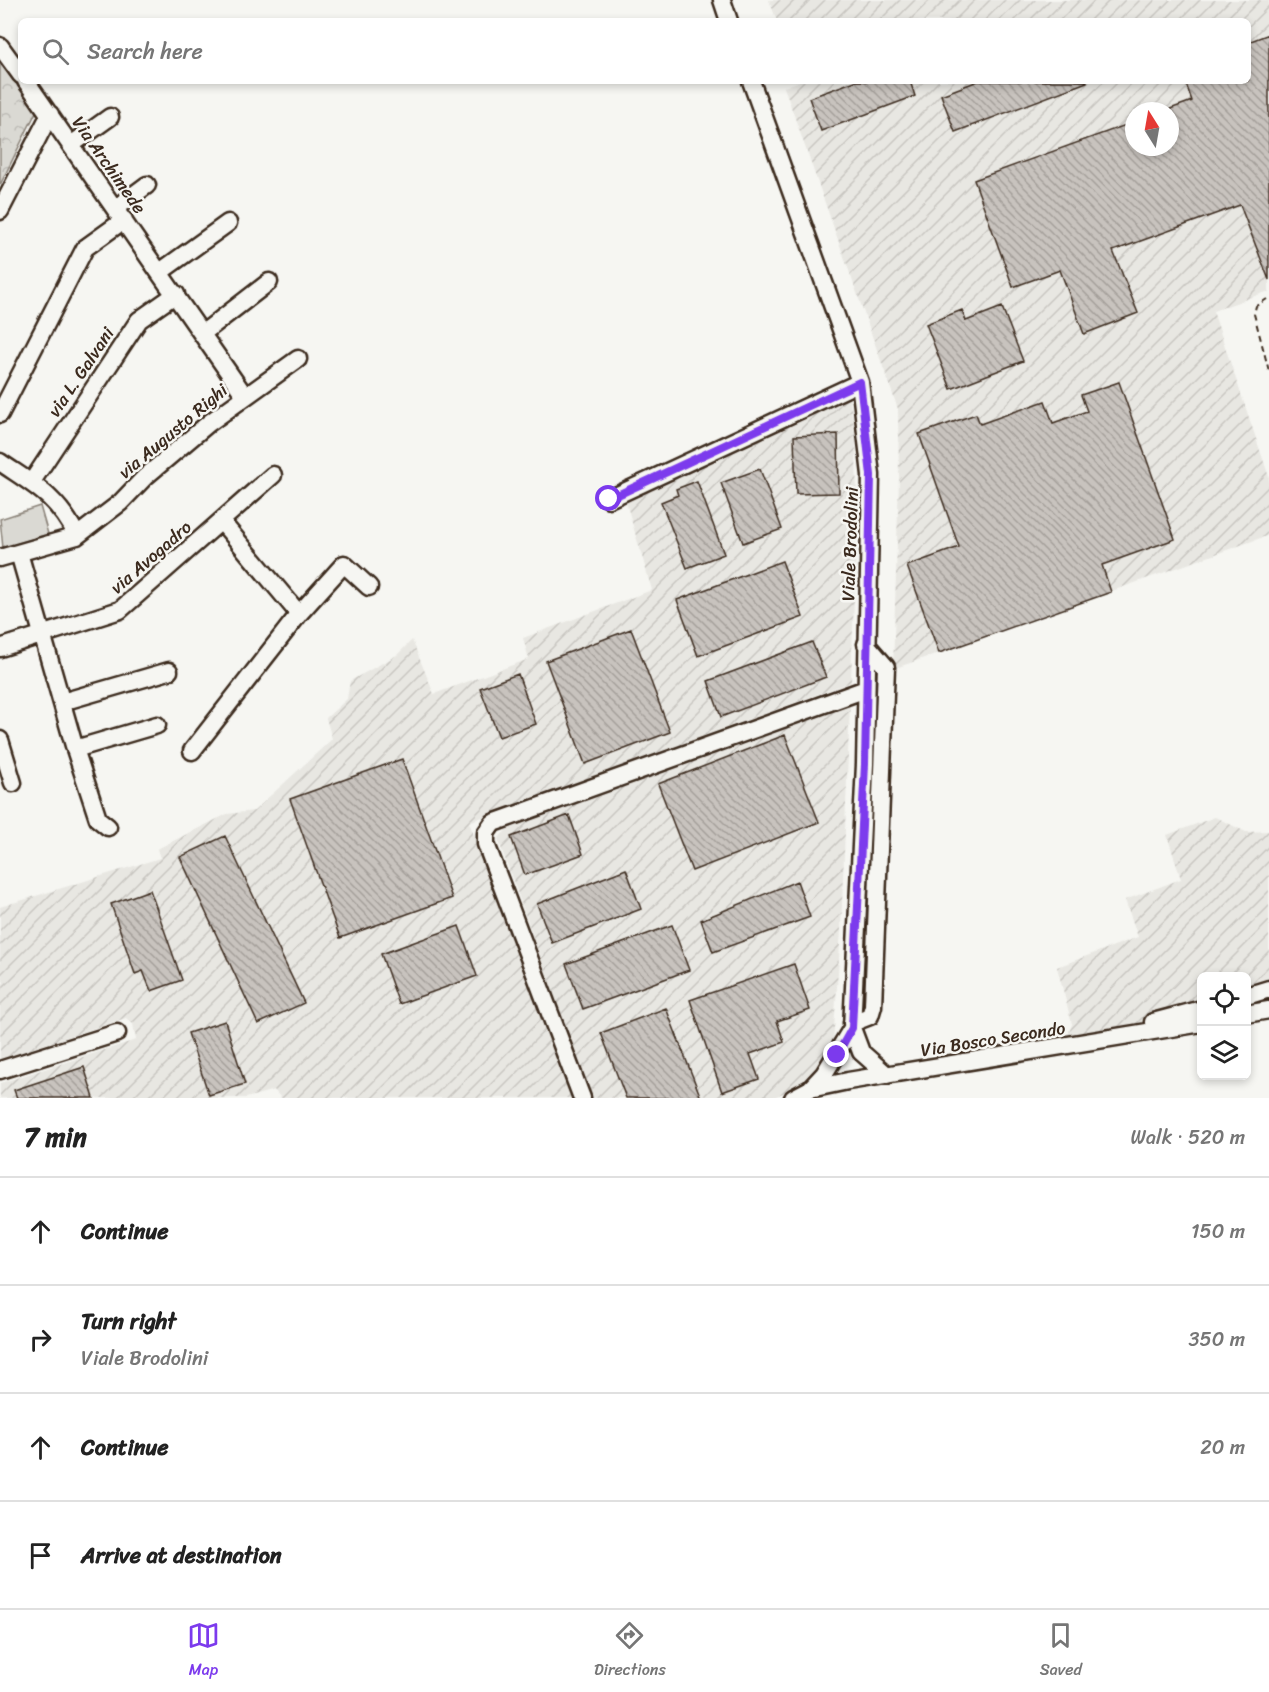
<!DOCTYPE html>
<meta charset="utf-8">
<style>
body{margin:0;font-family:Sriracha,sans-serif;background:#f6f6f6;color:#222}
.controls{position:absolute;right:18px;bottom:18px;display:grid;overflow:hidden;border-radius:9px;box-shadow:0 3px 9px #0003}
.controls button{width:54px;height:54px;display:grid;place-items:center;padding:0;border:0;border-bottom:2px solid #e0e0e0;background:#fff;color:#222;font:30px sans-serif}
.compass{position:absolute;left:1125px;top:102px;width:54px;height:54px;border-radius:50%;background:#fff;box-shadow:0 3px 9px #0003;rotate:349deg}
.stop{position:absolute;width:18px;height:18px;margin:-14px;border:4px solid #7c3aed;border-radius:50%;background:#fff}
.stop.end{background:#7c3aed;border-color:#fff;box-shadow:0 2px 6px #0008}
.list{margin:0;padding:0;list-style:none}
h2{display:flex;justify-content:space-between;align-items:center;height:78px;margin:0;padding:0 24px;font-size:26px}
h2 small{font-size:20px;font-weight:400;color:#767676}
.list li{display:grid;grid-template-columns:39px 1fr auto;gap:18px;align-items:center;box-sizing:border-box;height:108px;padding:0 24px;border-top:2px solid #e0e0e0}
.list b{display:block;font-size:22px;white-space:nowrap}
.list p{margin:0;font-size:20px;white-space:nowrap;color:#767676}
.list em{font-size:20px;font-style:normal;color:#767676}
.icon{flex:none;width:33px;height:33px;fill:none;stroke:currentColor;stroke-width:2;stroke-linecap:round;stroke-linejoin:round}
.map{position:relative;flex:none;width:1269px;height:1098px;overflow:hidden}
.search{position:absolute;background:#fff;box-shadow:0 3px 9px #0003;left:18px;right:18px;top:18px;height:66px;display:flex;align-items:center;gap:15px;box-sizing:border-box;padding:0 21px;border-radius:9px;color:#767676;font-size:22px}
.sheet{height:510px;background:#fff}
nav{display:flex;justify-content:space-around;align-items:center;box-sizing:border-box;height:84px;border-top:2px solid #e0e0e0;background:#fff;font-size:16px;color:#767676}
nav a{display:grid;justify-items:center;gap:3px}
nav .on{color:#7c3aed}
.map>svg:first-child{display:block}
.industrial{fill:url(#industrial-furrows);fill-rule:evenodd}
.grass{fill:#dad9d3;stroke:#8a8278;stroke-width:1.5}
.park{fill:url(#park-crowns);stroke:#8a8278;stroke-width:1.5}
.building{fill:url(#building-back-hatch);stroke:#3b2a1e;stroke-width:1.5}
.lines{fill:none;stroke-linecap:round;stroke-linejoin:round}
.minor-casing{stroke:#3b2a1e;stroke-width:21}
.path{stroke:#3b2a1e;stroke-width:2;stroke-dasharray:6 4.5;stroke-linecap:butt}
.minor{stroke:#f6f6f2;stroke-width:16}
.route{stroke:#7c3aed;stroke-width:8}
.labels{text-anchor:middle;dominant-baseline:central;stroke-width:5;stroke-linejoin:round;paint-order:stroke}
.street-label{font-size:18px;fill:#3b2a1e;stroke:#f6f6f2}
</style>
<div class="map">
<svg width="1269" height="1098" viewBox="0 0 1269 1098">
<defs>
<pattern id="industrial-furrows" width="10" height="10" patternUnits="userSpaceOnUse" patternTransform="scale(1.5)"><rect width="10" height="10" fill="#e8e7e2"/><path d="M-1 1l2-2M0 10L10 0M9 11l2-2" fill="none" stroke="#c8c6c1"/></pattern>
<pattern id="park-crowns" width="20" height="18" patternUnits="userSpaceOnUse" patternTransform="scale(1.5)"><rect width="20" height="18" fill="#dad9d3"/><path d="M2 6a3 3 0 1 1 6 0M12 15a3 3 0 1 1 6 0" fill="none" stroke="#bcbab5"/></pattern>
<pattern id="building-back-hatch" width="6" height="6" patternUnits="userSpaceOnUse" patternTransform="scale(1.5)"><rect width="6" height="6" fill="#c8c3be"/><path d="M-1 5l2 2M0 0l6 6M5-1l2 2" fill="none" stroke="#a49f9a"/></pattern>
</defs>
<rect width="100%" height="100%" fill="#f6f6f2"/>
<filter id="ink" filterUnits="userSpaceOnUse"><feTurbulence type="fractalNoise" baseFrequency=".0167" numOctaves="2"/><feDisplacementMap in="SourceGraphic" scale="12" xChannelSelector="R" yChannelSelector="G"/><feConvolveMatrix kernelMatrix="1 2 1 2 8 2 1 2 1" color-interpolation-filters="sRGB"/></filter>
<g filter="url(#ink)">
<!-- industrial -->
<path class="industrial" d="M769 0H1269V291L1213 311 1269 477V535L893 669 899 478 898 409 784 87 800 81H1248V21H777ZM1134 111H1170V147H1134Z
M849 394 856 439 857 515 851 682 469 822 571 1098H281L274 1090 246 1098H0V1083L136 1040 133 1024 126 1018 0 1059V985L4 983 0 971V907L160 858 157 849 227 814 254 811 332 739 326 718 347 699 350 681 397 655 412 640 434 694 529 659 523 638 652 590 625 499Z
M850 704 841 930 833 1043 814 1074 805 1083 772 1098H591L498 839 509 827Z
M1215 817 1246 832 1269 831V997L1247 1003 1246 976H1202L1201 1014 1067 1038 1072 1024 1057 967 1138 937 1125 900 1181 879 1167 835Z"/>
<!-- grass -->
<path class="grass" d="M40 506 48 534 3 548 0 519Z"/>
<!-- park -->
<path class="park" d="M0 63 37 110 0 185Z"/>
<!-- building -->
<path class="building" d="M1269 34V280L1240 205 1113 251 1138 313 1084 334 1060 270 1013 287 974 180 1134 122V147H1170V109L1192 101 1185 81H1248V42Z
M855 81H910L915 96 821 131 809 98Z
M978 81H1087V82L955 132 941 95Z
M1002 307 1023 361 951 389 926 324 962 310 966 321Z
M1119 382 1175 539 1102 565 1111 592 939 653 907 566 959 547 919 434 976 414 980 424 1045 401 1053 423 1087 411 1081 395Z
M838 434 839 493 796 494 794 436Z
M760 469 782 529 743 543 721 483Z
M697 481 724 554 687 568 661 502 678 495 676 489Z
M782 561 803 617 698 656 677 600Z
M631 629 670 732 585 764 546 661Z
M812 642 826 677 721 717 708 681Z
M518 674 536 724 499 737 480 688Z
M785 735 819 822 692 871 658 784Z
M402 759 452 898 340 938 290 799Z
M569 815 583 854 525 875 511 837Z
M225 836 304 1003 258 1024 180 857Z
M626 869 641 909 552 943 537 904Z
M797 881 810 917 713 952 701 920Z
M150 890 182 980 151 991 143 971 135 974 111 904Z
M672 925 689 970 583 1009 566 964Z
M459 926 477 976 399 1004 381 954Z
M794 964 810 1010 777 1021 784 1042 750 1054 759 1079 722 1092 690 1000Z
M666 1008 701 1098H626L601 1033Z
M225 1021 245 1084 209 1095 188 1033Z
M84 1067 94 1098H17L14 1090Z"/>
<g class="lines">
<!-- minor casing -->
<g class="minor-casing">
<path id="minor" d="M722 0 729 21
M0 46 21 75
M26 81 245 396
M751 81 860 382 871 475 865 764 852 1028 824 1074 810 1089
M71 145 110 117
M116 208 147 185
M0 211 50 114
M160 272 228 223
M203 333 269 282
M0 414 85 248 124 220
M0 462C35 486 57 496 77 536
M31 483 139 320 176 294
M609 499 860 382
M19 553 75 749 98 819 108 827
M0 558 77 536 120 503 145 477 209 423 298 359
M299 614 344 564 369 587
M0 648 120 610 273 475
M62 702 169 671
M0 740 13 783
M75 749 157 725
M192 751 299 614 221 521
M1246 996 1269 989
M1246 1014 1269 1010
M1153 1022 1202 1009
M852 1023 870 1016 873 1006 886 667 866 644
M852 1028 861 1052 887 1075
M0 1070 117 1033
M582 1098 486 844V833L493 823 866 689
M793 1098 810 1089 848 1081 1202 1023"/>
</g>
<!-- path -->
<path class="path" d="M1267 299 1256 306 1254 314 1269 371"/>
<!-- minor -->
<use href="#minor" class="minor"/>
</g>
</g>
<g class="lines" filter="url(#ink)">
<!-- route -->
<path class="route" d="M609 499 860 382 871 475 865 764 852 1028 837 1055"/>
</g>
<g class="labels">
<!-- street labels -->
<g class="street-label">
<text transform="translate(109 165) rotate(55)">Via Archimede</text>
<text transform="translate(81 372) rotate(-56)">via L. Galvani</text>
<text transform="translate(173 431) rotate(-40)">via Augusto Righi</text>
<text transform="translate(850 544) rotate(-88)">Viale Brodolini</text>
<text transform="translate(151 557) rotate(-41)">via Avogadro</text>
<text transform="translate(993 1039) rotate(-9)">Via Bosco Secondo</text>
</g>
</g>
</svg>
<div class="controls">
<button><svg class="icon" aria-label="locate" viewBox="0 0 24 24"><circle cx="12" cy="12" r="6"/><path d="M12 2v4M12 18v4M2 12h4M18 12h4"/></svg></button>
<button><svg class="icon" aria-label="layers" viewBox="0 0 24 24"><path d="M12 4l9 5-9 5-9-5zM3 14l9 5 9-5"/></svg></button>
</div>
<svg class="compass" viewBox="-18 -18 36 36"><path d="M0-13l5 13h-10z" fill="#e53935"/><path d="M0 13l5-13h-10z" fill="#767676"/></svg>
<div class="stop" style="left:609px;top:499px"></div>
<div class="stop end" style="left:837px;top:1055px"></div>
<div class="search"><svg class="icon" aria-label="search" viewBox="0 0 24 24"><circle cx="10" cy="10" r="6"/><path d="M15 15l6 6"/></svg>Search here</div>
</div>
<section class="sheet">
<h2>7 min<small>Walk · 520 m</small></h2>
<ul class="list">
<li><svg class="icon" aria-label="ahead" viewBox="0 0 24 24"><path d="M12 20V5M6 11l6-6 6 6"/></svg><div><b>Continue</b></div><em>150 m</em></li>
<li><svg class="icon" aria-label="right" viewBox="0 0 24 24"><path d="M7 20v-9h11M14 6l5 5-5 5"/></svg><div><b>Turn right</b><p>Viale Brodolini</p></div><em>350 m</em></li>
<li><svg class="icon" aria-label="ahead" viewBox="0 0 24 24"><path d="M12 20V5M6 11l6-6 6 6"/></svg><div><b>Continue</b></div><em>20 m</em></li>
<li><svg class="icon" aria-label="arrive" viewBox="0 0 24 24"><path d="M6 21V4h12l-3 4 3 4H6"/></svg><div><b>Arrive at destination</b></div></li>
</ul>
</section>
<nav>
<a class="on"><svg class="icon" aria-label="map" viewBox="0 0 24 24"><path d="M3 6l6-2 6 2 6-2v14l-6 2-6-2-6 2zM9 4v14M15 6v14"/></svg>Map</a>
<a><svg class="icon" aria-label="directions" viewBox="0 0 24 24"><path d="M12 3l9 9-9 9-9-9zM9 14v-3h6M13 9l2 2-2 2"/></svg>Directions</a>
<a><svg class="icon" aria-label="saved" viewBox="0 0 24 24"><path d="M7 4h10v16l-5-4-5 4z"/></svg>Saved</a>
</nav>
